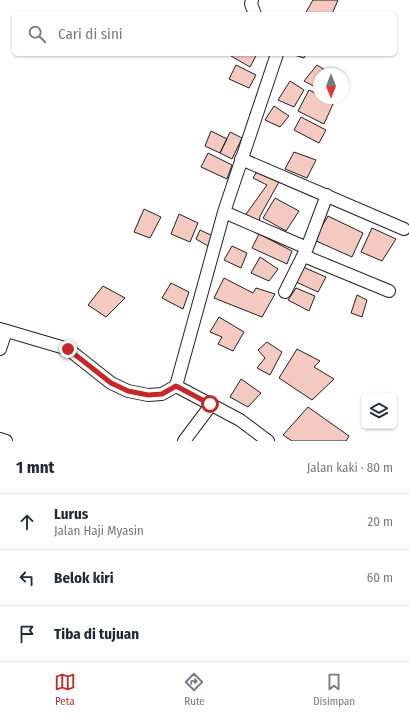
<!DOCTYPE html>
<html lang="id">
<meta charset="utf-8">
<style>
body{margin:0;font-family:"Fira Sans Condensed",sans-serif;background:#f6f6f7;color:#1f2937}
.controls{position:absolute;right:12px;bottom:12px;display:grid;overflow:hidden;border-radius:6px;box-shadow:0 1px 3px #0004}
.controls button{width:36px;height:36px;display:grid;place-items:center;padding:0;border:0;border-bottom:1px solid #e0e1e3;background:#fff;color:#1f2937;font:20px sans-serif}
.compass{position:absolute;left:313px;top:68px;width:36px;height:36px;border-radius:50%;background:#fff;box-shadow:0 1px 3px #0004;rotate:180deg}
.stop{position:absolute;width:12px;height:12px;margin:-9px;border:3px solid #c62828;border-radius:50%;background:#fff}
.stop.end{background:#c62828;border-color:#fff;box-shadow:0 1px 4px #0008}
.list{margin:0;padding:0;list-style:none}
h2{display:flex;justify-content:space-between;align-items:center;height:52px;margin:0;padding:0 16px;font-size:17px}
h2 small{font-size:13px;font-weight:400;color:#747a83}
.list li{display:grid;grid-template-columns:26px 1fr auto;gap:12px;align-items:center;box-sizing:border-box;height:56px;padding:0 16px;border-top:1px solid #e0e1e3}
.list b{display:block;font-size:15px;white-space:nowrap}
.list p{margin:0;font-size:13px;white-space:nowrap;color:#747a83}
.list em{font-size:13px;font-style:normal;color:#747a83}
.icon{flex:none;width:22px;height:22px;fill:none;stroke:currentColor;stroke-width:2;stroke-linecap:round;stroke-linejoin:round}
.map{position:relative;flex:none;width:409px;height:441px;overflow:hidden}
.search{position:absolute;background:#fff;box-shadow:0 1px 3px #0004;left:12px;right:12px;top:12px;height:44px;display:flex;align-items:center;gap:10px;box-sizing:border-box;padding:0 14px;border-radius:6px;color:#747a83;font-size:15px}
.sheet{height:220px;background:#fff}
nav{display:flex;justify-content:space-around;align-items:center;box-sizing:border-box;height:56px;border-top:1px solid #e0e1e3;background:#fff;font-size:11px;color:#747a83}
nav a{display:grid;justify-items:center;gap:2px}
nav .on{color:#c62828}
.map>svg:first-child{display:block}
.building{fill:#f3c9c0;stroke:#222}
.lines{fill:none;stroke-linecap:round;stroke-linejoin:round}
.street-casing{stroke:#222;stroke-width:14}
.street{stroke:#fff;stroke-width:12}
.route{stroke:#c62828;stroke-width:5}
</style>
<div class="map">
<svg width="409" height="441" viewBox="0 0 409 441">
<rect width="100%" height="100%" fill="#fff"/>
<!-- building -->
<path class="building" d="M313 0H338L332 14H305Z
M232 54H257L250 67 231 56Z
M291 54H306L304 58Z
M236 65 256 75 249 88 229 79Z
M317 65 331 74H319V89L304 81Z
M290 81 304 90 294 107 278 100Z
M309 90 319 95V98H324L333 104 324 124 298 111Z
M274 106 289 116 280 127 265 120Z
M301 117 326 130 319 143 294 130Z
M211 131 227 139 220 153 205 146Z
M230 132 242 138 232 159 220 153Z
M294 152 316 160 307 178 285 169Z
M208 153 232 165 227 179 201 167Z
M259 168 279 182 260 216 259 224 244 217 267 185 253 178Z
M275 198 299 211 286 231 263 218Z
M144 209 161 217 150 238 134 232Z
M179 214 198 223 190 242 171 234Z
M328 216 363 233 352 257 314 240Z
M372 228 396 239 382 261 361 252Z
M200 230 213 236 208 246 196 239Z
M259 234 292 251 287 264 252 248Z
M232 246 247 253 241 268 224 260Z
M260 257 278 269 269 281 251 273Z
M303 267 326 277 318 292 296 282Z
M224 278 253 293 256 288 275 294 262 317 214 298Z
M171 283 189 292 183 309 162 298Z
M103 286 125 298 106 317 88 305Z
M296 288 315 296 309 311 288 300Z
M357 295 367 300 362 317 351 313Z
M219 317 244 332 233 351 218 344 222 337 210 332Z
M267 342 282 352 270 375 257 368 265 358 258 350Z
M297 349 320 361 314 367 334 379 312 400 279 378Z
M241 379 261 393 248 407 230 397Z
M308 407 349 436 346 441H292L283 435Z"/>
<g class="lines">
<!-- street casing -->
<g class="street-casing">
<path id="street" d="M252 0 251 4 255 14
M241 159 404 229
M224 212 307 248
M304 256 389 291
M285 292 307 248 327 195
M0 329 68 349 111 383 128 391 148 395 162 394 176 386 224 212 277 54
M0 349 6 331
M176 386 240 420 268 441
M0 439 6 441
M184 441 211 405"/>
</g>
<!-- street -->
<use href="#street" class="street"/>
</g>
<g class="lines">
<!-- route -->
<path class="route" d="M68 349 111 383 128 391 148 395 162 394 176 386 210 404"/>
</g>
</svg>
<div class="controls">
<button><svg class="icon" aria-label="layers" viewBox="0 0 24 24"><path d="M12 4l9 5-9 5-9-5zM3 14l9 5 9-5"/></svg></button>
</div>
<svg class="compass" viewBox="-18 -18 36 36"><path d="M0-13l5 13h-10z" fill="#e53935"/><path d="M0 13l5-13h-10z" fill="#747a83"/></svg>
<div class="stop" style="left:210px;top:404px"></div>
<div class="stop end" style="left:68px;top:349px"></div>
<div class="search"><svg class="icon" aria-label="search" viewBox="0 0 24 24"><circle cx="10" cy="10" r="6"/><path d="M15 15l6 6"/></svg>Cari di sini</div>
</div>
<section class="sheet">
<h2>1 mnt<small>Jalan kaki · 80 m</small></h2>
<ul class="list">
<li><svg class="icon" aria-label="ahead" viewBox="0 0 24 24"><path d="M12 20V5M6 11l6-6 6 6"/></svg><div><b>Lurus</b><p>Jalan Haji Myasin</p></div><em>20 m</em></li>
<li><svg class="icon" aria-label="left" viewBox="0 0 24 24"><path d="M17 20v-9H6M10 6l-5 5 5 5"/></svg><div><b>Belok kiri</b></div><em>60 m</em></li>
<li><svg class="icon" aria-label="arrive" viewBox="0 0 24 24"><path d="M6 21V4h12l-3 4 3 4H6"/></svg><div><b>Tiba di tujuan</b></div></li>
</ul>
</section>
<nav>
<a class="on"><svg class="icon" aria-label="map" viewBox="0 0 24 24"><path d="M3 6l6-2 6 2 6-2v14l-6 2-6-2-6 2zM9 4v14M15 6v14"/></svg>Peta</a>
<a><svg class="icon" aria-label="directions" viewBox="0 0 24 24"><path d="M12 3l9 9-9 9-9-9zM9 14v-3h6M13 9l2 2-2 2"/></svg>Rute</a>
<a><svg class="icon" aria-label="saved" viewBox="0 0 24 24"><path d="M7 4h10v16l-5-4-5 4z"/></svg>Disimpan</a>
</nav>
